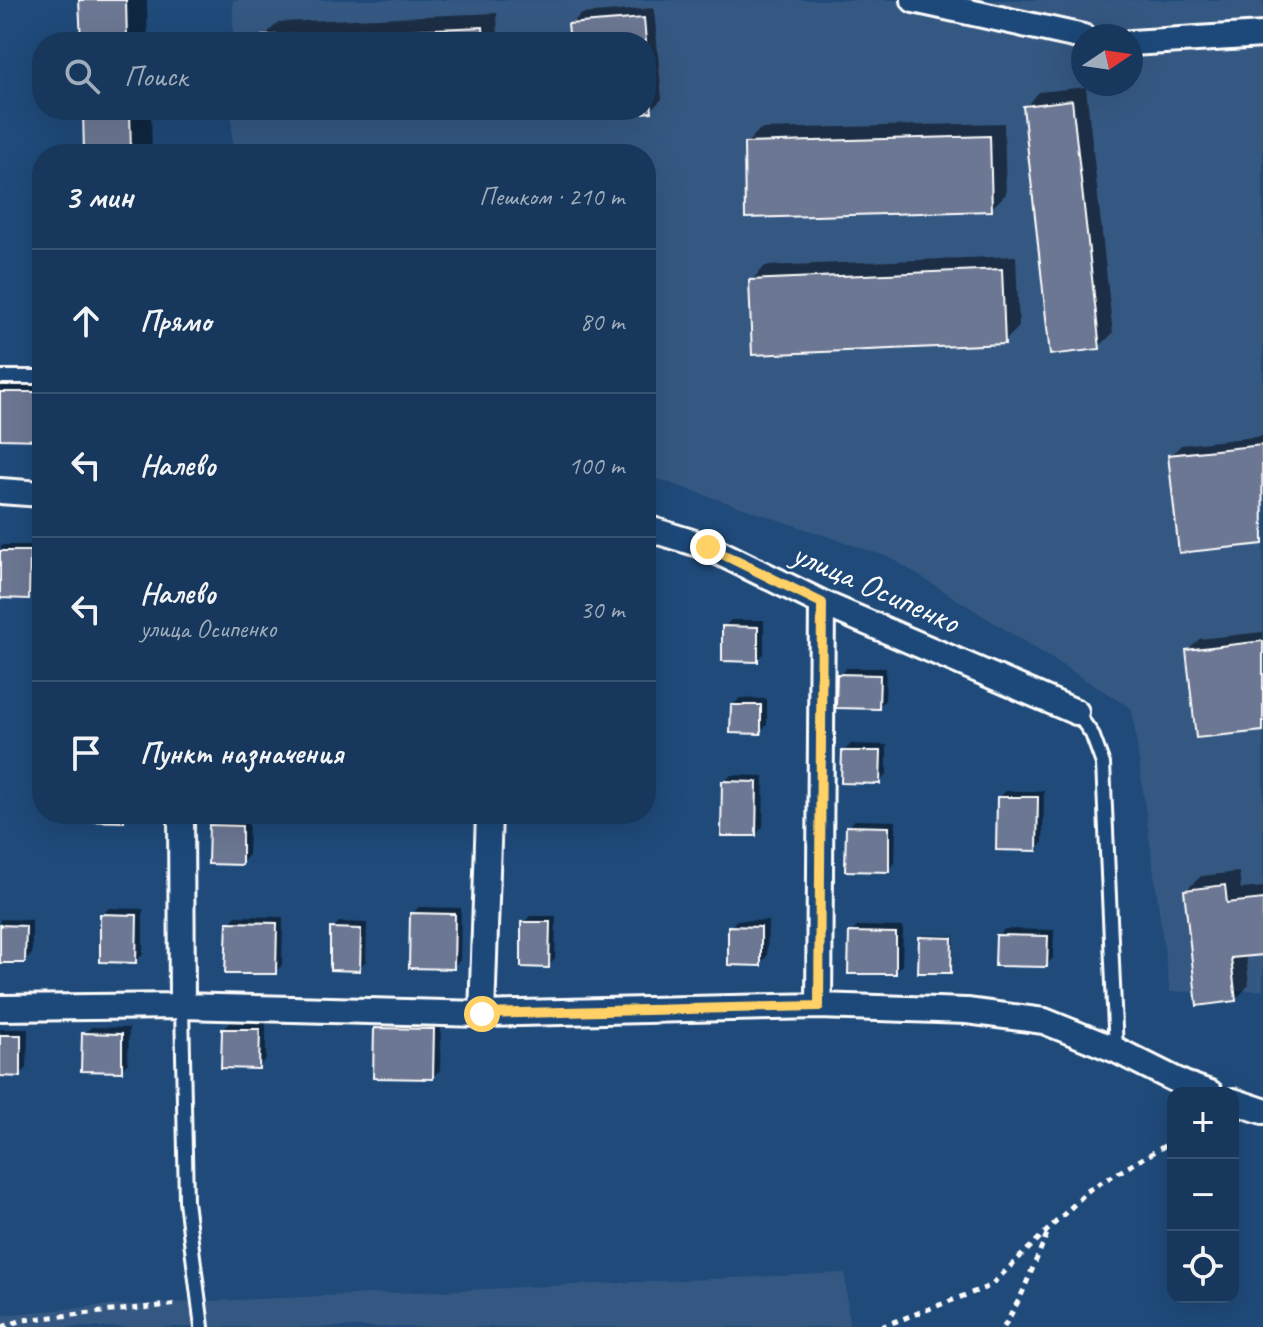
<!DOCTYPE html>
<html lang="ru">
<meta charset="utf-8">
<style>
body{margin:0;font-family:Caveat,sans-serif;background:#203f62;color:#f1f3f6}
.controls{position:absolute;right:24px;bottom:24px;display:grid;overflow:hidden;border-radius:16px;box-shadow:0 8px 32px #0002}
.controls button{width:72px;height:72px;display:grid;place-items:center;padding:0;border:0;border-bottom:2px solid #365272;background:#17385c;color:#f1f3f6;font:40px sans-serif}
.compass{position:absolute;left:1071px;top:24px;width:72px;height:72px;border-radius:50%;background:#17385c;box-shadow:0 8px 32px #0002;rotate:77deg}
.stop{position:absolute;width:24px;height:24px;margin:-18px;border:6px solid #ffd166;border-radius:50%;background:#fff}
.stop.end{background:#ffd166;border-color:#fff;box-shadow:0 2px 8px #0008}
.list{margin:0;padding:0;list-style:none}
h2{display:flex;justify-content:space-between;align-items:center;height:104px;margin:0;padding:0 32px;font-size:34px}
h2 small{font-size:26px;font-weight:400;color:#9eacbb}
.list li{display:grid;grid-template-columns:52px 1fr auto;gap:24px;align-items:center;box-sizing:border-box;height:144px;padding:0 32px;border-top:2px solid #365272}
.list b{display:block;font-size:30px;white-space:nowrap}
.list p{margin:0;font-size:26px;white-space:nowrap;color:#9eacbb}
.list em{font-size:26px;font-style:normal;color:#9eacbb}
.icon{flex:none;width:44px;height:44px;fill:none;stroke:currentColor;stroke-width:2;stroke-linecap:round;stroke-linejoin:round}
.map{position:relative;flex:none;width:1263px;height:1327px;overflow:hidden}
.search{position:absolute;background:#17385c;box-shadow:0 8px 32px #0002;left:32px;top:32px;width:624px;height:88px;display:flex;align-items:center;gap:20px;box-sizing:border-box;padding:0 28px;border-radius:32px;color:#9eacbb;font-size:30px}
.panel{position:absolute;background:#17385c;box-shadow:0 8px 32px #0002;left:32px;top:144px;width:624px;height:680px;border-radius:32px}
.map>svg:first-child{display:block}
.built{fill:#365882;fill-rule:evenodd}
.shadow{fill:#0007}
.building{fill:#6c7793;stroke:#fff;stroke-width:2}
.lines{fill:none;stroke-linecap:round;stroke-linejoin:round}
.lane-casing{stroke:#fff;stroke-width:18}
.street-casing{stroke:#fff;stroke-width:30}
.path{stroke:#fff;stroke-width:5;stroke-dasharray:6 6;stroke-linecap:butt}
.lane{stroke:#1f4a7a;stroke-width:12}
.street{stroke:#1f4a7a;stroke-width:24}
.route{stroke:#ffd166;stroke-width:10}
.labels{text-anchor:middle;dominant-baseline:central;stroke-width:6;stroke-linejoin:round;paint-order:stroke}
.street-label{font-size:34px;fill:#fff;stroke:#1f4a7a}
</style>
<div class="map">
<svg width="1263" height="1327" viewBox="0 0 1263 1327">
<rect width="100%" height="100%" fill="#1f4a7a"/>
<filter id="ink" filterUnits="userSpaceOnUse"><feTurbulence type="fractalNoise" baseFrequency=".0125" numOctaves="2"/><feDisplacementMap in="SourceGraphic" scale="16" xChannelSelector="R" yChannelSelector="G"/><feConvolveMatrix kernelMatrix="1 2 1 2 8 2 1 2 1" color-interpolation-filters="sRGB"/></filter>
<g filter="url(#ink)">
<!-- built -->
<path class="built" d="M233 0H1263V990L1170 992 1132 709 891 558 646 475V154H232V110H646V42H233ZM1083 36H1131V84H1083Z
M845 1273 849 1327H0V1315L100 1306Z"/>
<!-- shadow -->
<path class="shadow" d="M81 0H147L148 42H83Z
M654 8 662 99 651 110 578 116 577 110H646V42H572L570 25 581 14Z
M497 13 498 42H265L264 36 279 22Z
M1086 87 1113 333 1099 347 1025 107 1039 92Z
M85 110H151L152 154H86Z
M1004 123 1006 194 991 209 746 144 760 129Z
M1016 256 1019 327 1004 342 751 281 765 266Z
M0 371 42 372V438L0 437Z
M1263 436V542L1181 551 1170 456 1181 445Z
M1 545H36V590L29 597 0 596Z
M731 620H764V653L757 660 724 627Z
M1263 632V729L1188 650 1199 639Z
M846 668H886L885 700 878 707 839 675Z
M740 698 767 699V725L760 732 733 705Z
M851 744 887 745V775L879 782 844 751Z
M731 775 764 776 763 827 756 834 724 782Z
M1006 791H1044L1043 842 1036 849 999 798Z
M218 819 249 820 248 856 241 863 210 826Z
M855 820 896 821 895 863 888 870 848 827Z
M1239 872 1241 889 1263 887V953L1246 955 1249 985 1235 1000 1186 890 1201 876Z
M419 907 461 908 460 960 453 967 412 914Z
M109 908 143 909V954L136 961 102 915Z
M236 916 283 917 282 965 275 972 229 923Z
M530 916H556L555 959 548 966 523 923Z
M0 919 32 920V954L25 961H0Z
M737 920 768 921 767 956 760 964 730 927Z
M339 922 367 923 366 961 359 968 332 929Z
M858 926 903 927 902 965 895 972 851 933Z
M1005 929 1054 930 1053 958 1046 965 998 936Z
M923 935 954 936 953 968 950 971 920 938Z
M231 1022 266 1023V1059L259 1066 224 1029Z
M383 1022 441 1023 440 1070 432 1077 376 1029Z
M91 1027 129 1028 128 1063 121 1070 84 1034Z
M0 1029H28L27 1068 20 1075 0 1074Z"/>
<!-- building -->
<path class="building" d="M79 0H126L127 42H81Z
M644 18 646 42H570L568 24Z
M483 27 484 42H263L262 36Z
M646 43 652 112 576 118 575 110H646Z
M1072 100 1100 349 1050 355 1023 106Z
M83 110H130L131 154H84Z
M990 136 992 211 745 218 744 143Z
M1002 269 1005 344 752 355 749 280Z
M0 392H42V440L0 439Z
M1262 445 1263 544 1179 553 1168 455Z
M0 551H30L29 599 0 598Z
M722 626 758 627V662L722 661Z
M1263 641V731L1196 738 1186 650Z
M837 674 880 675 879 709 836 708Z
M731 705H761V734L730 733Z
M842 751H881L880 784 841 783Z
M722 781 757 782 756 836H721Z
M997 797H1038L1037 851 996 850Z
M80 814H124V822L80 821Z
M412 814H455V817H412Z
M527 814H568L567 819 527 818Z
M209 825 242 826V865L208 864Z
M846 826 889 827V872L845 871Z
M1225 885 1227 903 1263 899V955L1231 958 1236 1001 1197 1006 1184 890Z
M410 913 455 914 454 969 409 968Z
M100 914 137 915 136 963 100 962Z
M227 922 277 923 276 974H225Z
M521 922H550L549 968 521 967Z
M0 925 26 926 25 963H0Z
M728 926 761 927V966L728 965Z
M330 928 361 929 360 971 330 970Z
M849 932 896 933V974H848Z
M996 935 1048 936 1047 967 995 966Z
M919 937 952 938 951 973H918Z
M374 1028 434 1029 433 1079 373 1078Z
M222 1029H260L259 1069 221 1068Z
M82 1033 122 1034V1072L81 1071Z
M0 1035H21V1077L0 1076Z"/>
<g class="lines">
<!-- lane casing -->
<g class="lane-casing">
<path id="lane" d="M0 377H42
M1076 712 1092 734 1103 764 1116 1050
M182 1006 186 1201 202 1327"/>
</g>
<!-- street casing -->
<g class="street-casing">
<path id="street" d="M914 0 1083 37
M1131 43 1263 35
M0 491 42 494
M646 528 708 547 822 603 1076 712
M181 814 182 1006
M819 1006 822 603
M0 1008 182 1006 482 1014 819 1006 967 1011 1044 1021 1116 1050 1184 1084 1210 1093
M482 1014 489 814
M1233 1101 1263 1111"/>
</g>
<!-- path -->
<path class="path" d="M2 1327 23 1320 180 1304
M881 1327 990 1286 1090 1189 1173 1141
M1004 1327 1021 1296 1047 1234"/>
<!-- lane -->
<use href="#lane" class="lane"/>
<!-- street -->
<use href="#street" class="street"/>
</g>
</g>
<g class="lines" filter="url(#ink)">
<!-- route -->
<path class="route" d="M482 1014 819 1006 822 603 708 547"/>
</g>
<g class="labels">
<!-- street labels -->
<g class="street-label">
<text transform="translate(876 587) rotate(24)">улица Осипенко</text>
</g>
</g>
</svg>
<div class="controls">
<button>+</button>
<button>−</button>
<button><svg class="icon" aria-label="locate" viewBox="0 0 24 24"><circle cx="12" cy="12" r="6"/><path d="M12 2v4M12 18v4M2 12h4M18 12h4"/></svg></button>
</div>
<svg class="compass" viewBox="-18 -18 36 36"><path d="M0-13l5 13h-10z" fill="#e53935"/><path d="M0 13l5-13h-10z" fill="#9eacbb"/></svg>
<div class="stop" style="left:482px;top:1014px"></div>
<div class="stop end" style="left:708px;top:547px"></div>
<div class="search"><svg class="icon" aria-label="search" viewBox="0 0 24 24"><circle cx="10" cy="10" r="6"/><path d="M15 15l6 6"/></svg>Поиск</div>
<section class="panel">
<h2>3 мин<small>Пешком · 210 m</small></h2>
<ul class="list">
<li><svg class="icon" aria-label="ahead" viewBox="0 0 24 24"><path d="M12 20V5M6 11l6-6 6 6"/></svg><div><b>Прямо</b></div><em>80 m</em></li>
<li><svg class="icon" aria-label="left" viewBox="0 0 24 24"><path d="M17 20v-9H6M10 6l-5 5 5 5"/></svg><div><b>Налево</b></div><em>100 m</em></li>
<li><svg class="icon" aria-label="left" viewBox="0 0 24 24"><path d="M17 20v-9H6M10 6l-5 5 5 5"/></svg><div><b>Налево</b><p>улица Осипенко</p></div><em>30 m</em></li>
<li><svg class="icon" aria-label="arrive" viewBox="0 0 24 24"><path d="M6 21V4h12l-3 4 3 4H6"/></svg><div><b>Пункт назначения</b></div></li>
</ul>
</section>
</div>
